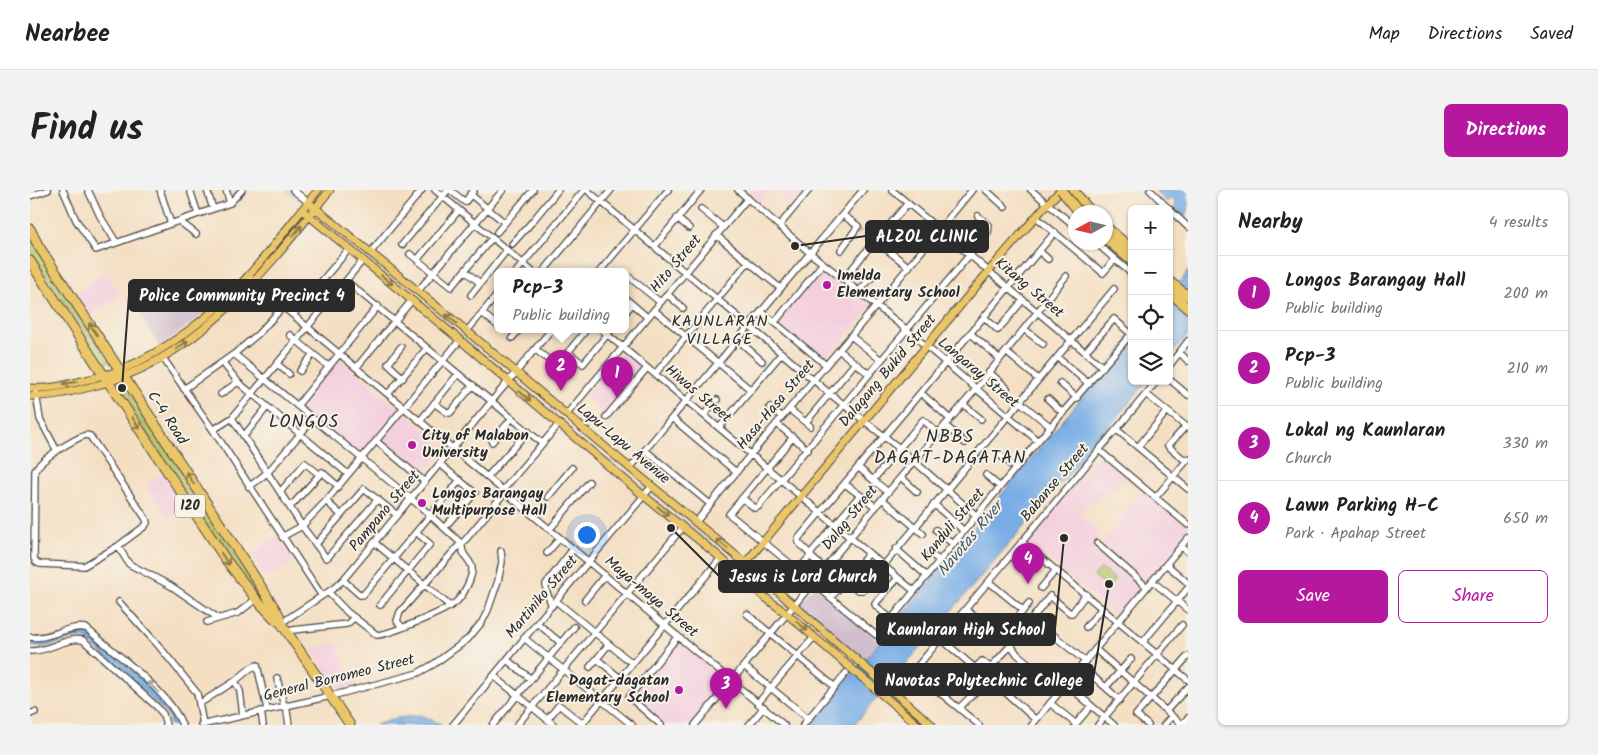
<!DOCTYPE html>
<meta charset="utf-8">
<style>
body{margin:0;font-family:Kalam,sans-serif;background:#f2f2f2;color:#222}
.controls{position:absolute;right:15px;top:15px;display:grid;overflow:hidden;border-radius:8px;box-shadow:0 1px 4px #0004}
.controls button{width:45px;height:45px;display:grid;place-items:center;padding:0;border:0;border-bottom:1px solid #e0e0e0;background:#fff;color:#222;font:25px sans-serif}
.compass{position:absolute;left:1038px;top:15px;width:45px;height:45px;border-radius:50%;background:#fff;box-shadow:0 1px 4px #0004;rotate:262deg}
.you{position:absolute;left:556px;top:344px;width:18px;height:18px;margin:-12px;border:4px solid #fff;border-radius:50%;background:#1a73e8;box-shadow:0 0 0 8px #1a73e833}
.badge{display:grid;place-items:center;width:32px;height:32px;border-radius:50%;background:#b5179e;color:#fff;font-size:16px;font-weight:700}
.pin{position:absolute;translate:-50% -41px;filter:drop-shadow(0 1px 2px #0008)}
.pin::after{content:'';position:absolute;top:26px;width:18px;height:15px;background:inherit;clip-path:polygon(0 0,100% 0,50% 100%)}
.popup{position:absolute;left:464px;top:78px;width:135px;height:65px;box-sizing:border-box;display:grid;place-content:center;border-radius:8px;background:#fff;filter:drop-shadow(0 1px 4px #0005);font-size:16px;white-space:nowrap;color:#767676}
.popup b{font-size:19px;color:#222}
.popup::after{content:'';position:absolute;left:50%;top:100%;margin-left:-10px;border:10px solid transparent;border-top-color:#fff}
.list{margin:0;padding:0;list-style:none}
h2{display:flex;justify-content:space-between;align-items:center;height:65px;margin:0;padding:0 20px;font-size:21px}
h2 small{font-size:16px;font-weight:400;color:#767676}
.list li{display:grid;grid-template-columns:32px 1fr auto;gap:15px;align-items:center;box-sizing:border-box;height:75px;padding:0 20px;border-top:1px solid #e0e0e0}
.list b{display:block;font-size:19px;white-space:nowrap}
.list p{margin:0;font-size:16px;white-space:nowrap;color:#767676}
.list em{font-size:16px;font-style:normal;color:#767676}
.actions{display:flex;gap:10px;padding:15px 20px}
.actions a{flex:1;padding:11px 0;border:1px solid #b5179e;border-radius:8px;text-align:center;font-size:18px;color:#b5179e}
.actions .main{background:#b5179e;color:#fff}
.icon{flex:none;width:28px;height:28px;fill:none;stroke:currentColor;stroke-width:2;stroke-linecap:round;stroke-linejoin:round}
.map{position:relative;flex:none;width:1158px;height:535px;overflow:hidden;border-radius:8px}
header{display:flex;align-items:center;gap:30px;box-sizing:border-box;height:70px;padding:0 25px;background:#fff;border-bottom:1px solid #e0e0e0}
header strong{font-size:24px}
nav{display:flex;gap:28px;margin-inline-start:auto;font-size:18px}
.intro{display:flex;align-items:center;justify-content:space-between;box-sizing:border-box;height:120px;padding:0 30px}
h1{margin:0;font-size:35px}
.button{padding:12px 22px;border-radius:8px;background:#b5179e;color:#fff;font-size:18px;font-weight:700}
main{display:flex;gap:30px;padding:0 30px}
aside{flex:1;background:#fff;border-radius:8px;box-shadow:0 1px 4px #0004}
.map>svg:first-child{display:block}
.built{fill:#f4cfde}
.industrial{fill:#d0bdce}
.green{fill:#b7c669;stroke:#71784a}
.water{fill:#78ade6;stroke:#526c88}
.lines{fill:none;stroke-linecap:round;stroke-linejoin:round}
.stream{stroke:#78ade6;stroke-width:1}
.minor-tunnel{stroke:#ccbba5;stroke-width:5.5;stroke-dasharray:5.5 3;stroke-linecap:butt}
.minor-casing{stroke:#494642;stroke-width:8}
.major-casing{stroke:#494642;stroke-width:9}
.highway-casing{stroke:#494642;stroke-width:11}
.minor{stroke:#fff;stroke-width:5.5}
.major{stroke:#ebc669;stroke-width:7}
.highway{stroke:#ebc669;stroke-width:9}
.highway-bridge-casing{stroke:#494642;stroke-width:11;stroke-linecap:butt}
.highway-bridge{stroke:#ebc669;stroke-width:9}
.oneway{stroke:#8b784a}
.oneway2{stroke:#a0a0a0}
.poi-dot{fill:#b5179e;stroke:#f7f3e8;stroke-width:2}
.labels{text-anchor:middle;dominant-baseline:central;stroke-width:4;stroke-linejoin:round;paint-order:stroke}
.shield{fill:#f7f3e8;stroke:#686764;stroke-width:1}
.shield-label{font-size:14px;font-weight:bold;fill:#2b2b2b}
.street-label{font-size:15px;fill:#2b2b2b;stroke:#f7f3e8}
.poi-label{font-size:15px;font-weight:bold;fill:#2b2b2b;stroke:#f7f3e8;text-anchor:start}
.neighbourhood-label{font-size:16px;letter-spacing:1px;fill:#2b2b2b;stroke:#f7f3e8}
.water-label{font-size:16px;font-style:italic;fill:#46586c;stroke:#f7f3e8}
.quarter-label{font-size:18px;letter-spacing:1px;fill:#2b2b2b;stroke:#f7f3e8}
.leader{fill:none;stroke:#2b2b2b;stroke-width:2}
.callout-dot{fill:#2b2b2b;stroke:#f7f3e8;stroke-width:2}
.callout{fill:#2b2b2b;stroke:#2b2b2b;stroke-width:2}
.callout-label{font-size:16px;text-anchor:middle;font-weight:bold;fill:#fff}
</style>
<header>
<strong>Nearbee</strong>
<nav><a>Map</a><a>Directions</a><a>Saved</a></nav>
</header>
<div class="intro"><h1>Find us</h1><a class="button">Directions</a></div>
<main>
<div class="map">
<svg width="1158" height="535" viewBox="0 0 1158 535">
<rect width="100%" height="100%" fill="#f7f3e8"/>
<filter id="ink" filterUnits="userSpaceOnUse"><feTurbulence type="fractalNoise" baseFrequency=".02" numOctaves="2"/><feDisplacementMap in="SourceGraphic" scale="10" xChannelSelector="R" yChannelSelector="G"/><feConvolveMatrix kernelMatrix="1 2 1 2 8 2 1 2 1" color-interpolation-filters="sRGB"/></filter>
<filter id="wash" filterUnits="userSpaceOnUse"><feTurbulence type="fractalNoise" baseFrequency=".0096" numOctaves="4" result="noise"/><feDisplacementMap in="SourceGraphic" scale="20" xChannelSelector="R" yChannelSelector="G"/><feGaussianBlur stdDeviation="1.12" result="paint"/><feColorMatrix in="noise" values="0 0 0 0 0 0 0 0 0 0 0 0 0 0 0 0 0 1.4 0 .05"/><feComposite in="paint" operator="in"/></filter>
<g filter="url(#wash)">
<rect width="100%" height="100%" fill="#f4dfc3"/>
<!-- built -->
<path class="built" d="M712 0H740L729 15Z
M744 0H777L764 17Z
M793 74 843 115 795 172 747 133Z
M75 82 91 105 62 125 47 103Z
M593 162 615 179 576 225 555 207Z
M309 168 369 219 329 266 269 215Z
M374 222 415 259 390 288 348 251Z
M1069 264 1094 287 1084 298 1073 304 1064 314 1060 310 1048 323 1032 310Z
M133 282 154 315 137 327 116 294Z
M1114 300 1158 337V344L1119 394 1071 353Z
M1031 310 1071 344 1063 354 1068 358 1042 390 997 351Z
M247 346 264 371 237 389 221 364Z
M1069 359 1115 396 1088 427 1043 391Z
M648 451 698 492 662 535H631L600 509Z
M306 453 326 497 308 500 281 459Z"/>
<!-- industrial -->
<path class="industrial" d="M148 93 176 122 130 157 110 126Z
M785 396 849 451 833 470 768 416Z"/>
<!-- green -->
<path class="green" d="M0 45 79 172 73 173 0 61Z
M93 193 246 427 200 371 87 196Z
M1071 378 1085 390 1078 398 1064 386Z"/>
<!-- water -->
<path class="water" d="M1125 0H1154L1158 3V21L1154 27 1144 19 1146 13 1141 8 1137 12Z
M1158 81V145L1139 167V102L1152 90Z
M1102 147V191H1118L824 535H779L846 456Z
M52 439 57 441 68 450 136 511 146 526 148 535H140L139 528 133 520 55 448C37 447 19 460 0 456V451L8 452 29 446 30 448 36 447V443Z
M390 525 413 535H345L368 528Z"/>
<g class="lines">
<!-- stream -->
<path class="stream" d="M257 0 272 13
M287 25 475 183
M487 192 549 246
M553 250 615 299
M620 303 708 375
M713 380 757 419
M762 423 828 478"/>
</g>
</g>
<g filter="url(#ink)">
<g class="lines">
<!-- minor-tunnel -->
<path class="minor-tunnel" d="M829 37 845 50"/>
<!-- minor casing -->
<g class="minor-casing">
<path id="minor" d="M33 0 46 30 66 60 200 13 212 0
M58 0 70 26 86 52
M130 0 141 34
M160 0 168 24
M177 0 183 19
M196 0 200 13
M263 0 278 12
M405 0 503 82
M420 0 435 12 444 0
M557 0 799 203 869 258 947 326
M708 0 780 63 877 140 1008 251
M862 0 1073 177
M956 0 975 17
M1001 0 1046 37
M1120 0 1139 19
M440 4 475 33
M0 6 18 0
M878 13 846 51 879 77
M671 19 693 37
M1139 19 1158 37
M1006 27 1073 83 1085 69
M647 28 659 38
M149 31 166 44
M749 36 779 0
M467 42 503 0
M686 45 750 98
M1065 52 1102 84
M482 54 501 33 528 0
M372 55 418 0
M625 56 671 0
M811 60 828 36 813 25
M1009 61 1018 69
M340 63 392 0
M380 64 421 97 462 48
M387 70 429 20
M435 81 450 93
M486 82 554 0
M513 82 581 0
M569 82 638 0
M599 87 630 112
M814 89 845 50
M221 90 754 535
M316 91 512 253
M388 101 473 0
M829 101 845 84
M637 104 653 118
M441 105 477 60
M595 108 617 127
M624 120 721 200
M731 121 796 175
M452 123 467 135
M595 123 602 114
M263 125 319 59
M954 127 968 140 993 110
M745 132 793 73
M994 139 1013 154
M572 140 884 401
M437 141 467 105
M940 143 970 169
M260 145 299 177
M821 146 851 170
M482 148 489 140
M708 150 732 171
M371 157 358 174 373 188
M505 159 526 176
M809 160 839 184
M538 162 553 174 581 140
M976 162 1008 189
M1055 162 1084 129 1101 144
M1150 163 1158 171
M204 164 391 317 432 354
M1027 167 1059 194
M133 168 183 240 292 406
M193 173 208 192 318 284
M247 174 259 184
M1139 176 1158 151
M326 178 382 110
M270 181 283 164
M522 182 556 140
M959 182 977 198
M625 184 718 72
M1139 189 1158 205
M1030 193 1047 208
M154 199 204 164 228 144 253 117
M6 203 10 229 27 261
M891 203 920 229
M191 204 208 192
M358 204 397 158
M1116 204 1158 238
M1018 209 1033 223
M990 212 1021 237
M404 213 418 223H420L443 195
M933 214 951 229
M267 216 348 116
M740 217 752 227
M759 219 780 236
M536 225 718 8
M674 225 687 210
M576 227 617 178
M202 228 272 336 296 368 298 367 348 309
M642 228 706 282
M390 231 428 184
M776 232 825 173
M747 234 778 260
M915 235 935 253
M1156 236 1138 256 1156 271
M689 238 752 163
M1086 239 1158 299
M183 240 202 228 333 70
M56 245 60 246 116 329 117 333 115 336 88 356 54 376 10 374 6 372 4 368 5 281C9 270 44 249 56 245Z
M214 246 237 217
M763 247 699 324 768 380 781 365 768 352V349L1025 42
M346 251 395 292
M462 252 482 228
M1108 257 1137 221
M615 260 680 314
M1069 260 1158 335
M970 265 986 279
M410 274 445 303 414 338
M600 278 833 0
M829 278 843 290 893 230 908 243
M956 285 970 297
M457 287 498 241
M871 287 887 302
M843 290 858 302
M815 294 846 317
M219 297 238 282 283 229
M473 300 529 234
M251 301 275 273 290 285
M518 307 542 278
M1126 307 1158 269
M712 308 725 318 728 317 958 43 959 35 948 26
M852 309 893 344
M296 311 311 325
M904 314 934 341
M260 316 264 313 292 282 308 296
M666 332 721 264 847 115 942 0
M520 339 559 292
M906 340 923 354
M252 347 272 336 296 311 430 150
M992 352 1158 490
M345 353 420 416
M1067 353 1117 397
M286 354 334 299 367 325
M88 356 99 374 141 396 188 428
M1151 356 1158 362
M866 359 897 386
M517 363 530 348
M780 364 830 305
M900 364 909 370
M780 366 795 379
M1136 374 1158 393
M868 388 845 414 846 416 860 428 863 427 1008 251 1102 143
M313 390 330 405H333L430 290
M816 391 839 363
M1122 391 1158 420
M959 392 993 420
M783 393 846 445
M1011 398 1026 380
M298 402 317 422 347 445C361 444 416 421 426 412 433 406 443 387 442 378 441 369 431 367 432 354L475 302
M800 408 816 391 828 400H833L1084 99
M555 410 575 385
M526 411 602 473
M89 412 128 455 167 503 173 534
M350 415 400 354 386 342
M522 416 516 400V394L543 359
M936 420 955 435
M717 424 805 497
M177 432 208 423 226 409
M251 433 304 398 313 390 521 140
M507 433 531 453
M997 435 988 427 999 413
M372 437 367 431 370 422 431 353
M1056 437 1072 418
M257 442 263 440 317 434 324 428
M1022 444 1055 471
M0 447C19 450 37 435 56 438 83 462 140 502 152 535
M494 448 602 535
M911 449 945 478 952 471 966 482 929 518
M1113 452 1158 398
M981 455 987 464 1031 500
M1065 459 1150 533H1153L1158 528
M0 461C18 462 35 447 53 450L127 517 133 524 136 535
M567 469 590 488
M477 470 501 489
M714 476 779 529
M1051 476 1090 510
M560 477 579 454
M961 477 981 455 1020 406 1040 423H1042L1056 404
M464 486 524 535
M247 488 254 516
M205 491 210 501 213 525
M1036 494 1084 535
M1076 497 1101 469
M975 502 1006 530
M728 513 784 447
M1020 513 1046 534
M169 514 205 491 221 478 227 475 237 519
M256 515 259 535
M231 521 233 535
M1136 521 1158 497
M0 524 5 522
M517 530 529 515 554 535
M171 535 301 506 370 488 388 483 404 474 438 449 452 432 458 420 468 391 472 372 471 361
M423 535 507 433 622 296
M463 535 544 437
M487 535 653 337
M551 535 691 368
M631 535 599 507 648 446
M665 535 852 309 947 198 1036 86
M719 535 734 517
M773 535 816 483
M949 535 886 483V478L1127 191
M1002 535 1158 348
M1045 535 1061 516
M1068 535 1152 435
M1118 535 1106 525 1158 466
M1134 535 1142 526"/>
</g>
<!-- major casing -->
<g class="major-casing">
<path id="major" d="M278 12 437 141 600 278 715 373 902 535
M272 20 430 150 614 306 691 368 732 405 757 424 888 535
M0 198C21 200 44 193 64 188 72 185 82 184 90 180 135 162 187 123 218 86 243 58 265 28 288 0
M0 206C20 207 41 202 60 197 168 171 234 82 300 0
M708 382 959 81 1017 14 1031 0"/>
</g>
<!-- highway casing -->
<g class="highway-casing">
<path id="highway" d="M1043 0 1061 22
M1076 37 1102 59
M0 39 8 55 228 392 249 425 251 433
M1076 49 1102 71
M0 71 65 172 196 370 226 409 245 429 251 433 320 535
M1139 91 1158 106
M1139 102 1158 118"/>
</g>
<!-- minor -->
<use href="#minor" class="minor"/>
<!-- major -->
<use href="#major" class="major"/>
<!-- highway -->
<use href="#highway" class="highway"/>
<!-- highway-bridge casing -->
<g class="highway-bridge-casing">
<path id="highway-bridge" d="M1031 0 1049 22"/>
</g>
<!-- highway-bridge -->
<use href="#highway-bridge" class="highway-bridge"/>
</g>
<!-- one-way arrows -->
<defs><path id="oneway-shaft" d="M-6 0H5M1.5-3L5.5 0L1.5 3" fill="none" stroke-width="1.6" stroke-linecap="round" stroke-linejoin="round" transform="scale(1.25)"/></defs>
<g class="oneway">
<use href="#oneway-shaft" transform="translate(267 41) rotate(-50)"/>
<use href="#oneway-shaft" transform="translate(357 90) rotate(39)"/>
<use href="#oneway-shaft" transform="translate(421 129) rotate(-141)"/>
<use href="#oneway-shaft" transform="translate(63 139) rotate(-124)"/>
<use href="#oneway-shaft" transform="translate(152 155) rotate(-36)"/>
<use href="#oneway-shaft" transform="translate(40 193) rotate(170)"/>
<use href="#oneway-shaft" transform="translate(495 206) rotate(40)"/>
<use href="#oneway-shaft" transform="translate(106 233) rotate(57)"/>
<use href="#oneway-shaft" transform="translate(160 288) rotate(-123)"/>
<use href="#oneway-shaft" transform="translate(633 321) rotate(39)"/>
<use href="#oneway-shaft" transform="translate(692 354) rotate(-141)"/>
<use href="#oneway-shaft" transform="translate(195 369) rotate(56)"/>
<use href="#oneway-shaft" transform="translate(772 436) rotate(40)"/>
</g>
<use class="oneway2" href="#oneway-shaft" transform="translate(123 497) rotate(-135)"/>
</g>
<!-- markers -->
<g class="poi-dot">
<circle cx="797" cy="95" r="5"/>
<circle cx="382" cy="255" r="5"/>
<circle cx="392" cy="313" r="5"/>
<circle cx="649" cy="500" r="5"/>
</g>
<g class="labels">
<!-- shield labels -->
<rect class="shield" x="145" y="304.5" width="30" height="23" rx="4"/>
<g class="shield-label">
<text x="160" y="316">120</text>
</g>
<!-- street labels -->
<g class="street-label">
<text transform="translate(646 74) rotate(-50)">Hito Street</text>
<text transform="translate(999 98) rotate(40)">Kitang Street</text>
<text transform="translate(858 181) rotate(-50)">Dalagang Bukid Street</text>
<text transform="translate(948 183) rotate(40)">Langaray Street</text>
<text transform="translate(668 204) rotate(40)">Hiwas Street</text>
<text transform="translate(746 215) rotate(-50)">Hasa-Hasa Street</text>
<text transform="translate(137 228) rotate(57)">C-4 Road</text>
<text transform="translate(593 254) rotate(40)">Lapu-Lapu Avenue</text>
<text transform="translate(1025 293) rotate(-50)">Babanse Street</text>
<text transform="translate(355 321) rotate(-50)">Pampano Street</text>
<text transform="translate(820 328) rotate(-51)">Dalag Street</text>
<text transform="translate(923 335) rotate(-50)">Kanduli Street</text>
<text transform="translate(512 407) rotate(-50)">Martiniko Street</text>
<text transform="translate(621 407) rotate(40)">Maya-maya Street</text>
<text transform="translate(309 488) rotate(-14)">General Borromeo Street</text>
</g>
<!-- poi labels -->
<g class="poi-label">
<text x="807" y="86">Imelda<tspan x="807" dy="17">Elementary School</tspan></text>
<text x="392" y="246">City of Malabon<tspan x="392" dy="17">University</tspan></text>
<text x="402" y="304">Longos Barangay<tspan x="402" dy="17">Multipurpose Hall</tspan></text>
<text x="639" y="491" text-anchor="end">Dagat-dagatan<tspan x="639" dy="17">Elementary School</tspan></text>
</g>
<!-- neighbourhood labels -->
<g class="neighbourhood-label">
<text x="690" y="131">KAUNLARAN<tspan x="690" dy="18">VILLAGE</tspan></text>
</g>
<!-- water labels -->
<g class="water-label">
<text transform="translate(940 349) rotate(-50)">Navotas River</text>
</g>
<!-- quarter labels -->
<g class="quarter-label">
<text x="274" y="232">LONGOS</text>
<text x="920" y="247">NBBS<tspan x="920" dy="21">DAGAT-DAGATAN</tspan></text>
</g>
</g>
<!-- callouts -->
<path class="leader" d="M765 56L836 46M92 198L99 105M641 338L689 386M1034 348L1025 439M1079 394L1063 490"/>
<g class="callout-dot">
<circle cx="765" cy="56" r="5"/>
<circle cx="92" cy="198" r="5"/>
<circle cx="641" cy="338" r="5"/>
<circle cx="1034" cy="348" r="5"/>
<circle cx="1079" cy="394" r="5"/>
</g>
<g class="callout">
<rect x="836" y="31" width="122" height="31" rx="5"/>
<rect x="99" y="90" width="225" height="31" rx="5"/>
<rect x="689" y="371" width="169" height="31" rx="5"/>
<rect x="847" y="424" width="178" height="31" rx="5"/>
<rect x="845" y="474" width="218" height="31" rx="5"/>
</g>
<g class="callout-label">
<text x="897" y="52">ALZOL CLINIC</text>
<text x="212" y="111">Police Community Precinct 4</text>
<text x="773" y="392">Jesus is Lord Church</text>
<text x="936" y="445">Kaunlaran High School</text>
<text x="954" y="496">Navotas Polytechnic College</text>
</g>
</svg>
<div class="controls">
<button>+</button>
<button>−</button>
<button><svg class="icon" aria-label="locate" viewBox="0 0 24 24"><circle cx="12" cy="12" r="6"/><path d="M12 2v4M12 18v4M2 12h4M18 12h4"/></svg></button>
<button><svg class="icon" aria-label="layers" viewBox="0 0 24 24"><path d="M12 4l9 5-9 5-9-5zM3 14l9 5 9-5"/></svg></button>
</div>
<svg class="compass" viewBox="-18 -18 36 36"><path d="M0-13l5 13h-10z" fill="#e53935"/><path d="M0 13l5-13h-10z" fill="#767676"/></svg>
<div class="you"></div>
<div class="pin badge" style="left:587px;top:208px">1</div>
<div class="pin badge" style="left:531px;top:201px">2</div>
<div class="popup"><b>Pcp-3</b>Public building</div>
<div class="pin badge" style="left:696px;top:519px">3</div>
<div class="pin badge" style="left:998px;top:394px">4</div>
</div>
<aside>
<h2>Nearby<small>4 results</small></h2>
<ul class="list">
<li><span class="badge">1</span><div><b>Longos Barangay Hall</b><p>Public building</p></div><em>200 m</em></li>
<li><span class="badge">2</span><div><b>Pcp-3</b><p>Public building</p></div><em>210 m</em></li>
<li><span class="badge">3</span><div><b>Lokal ng Kaunlaran</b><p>Church</p></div><em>330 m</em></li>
<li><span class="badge">4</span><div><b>Lawn Parking H-C</b><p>Park · Apahap Street</p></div><em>650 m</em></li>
</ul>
<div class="actions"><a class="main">Save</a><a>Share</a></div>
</aside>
</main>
